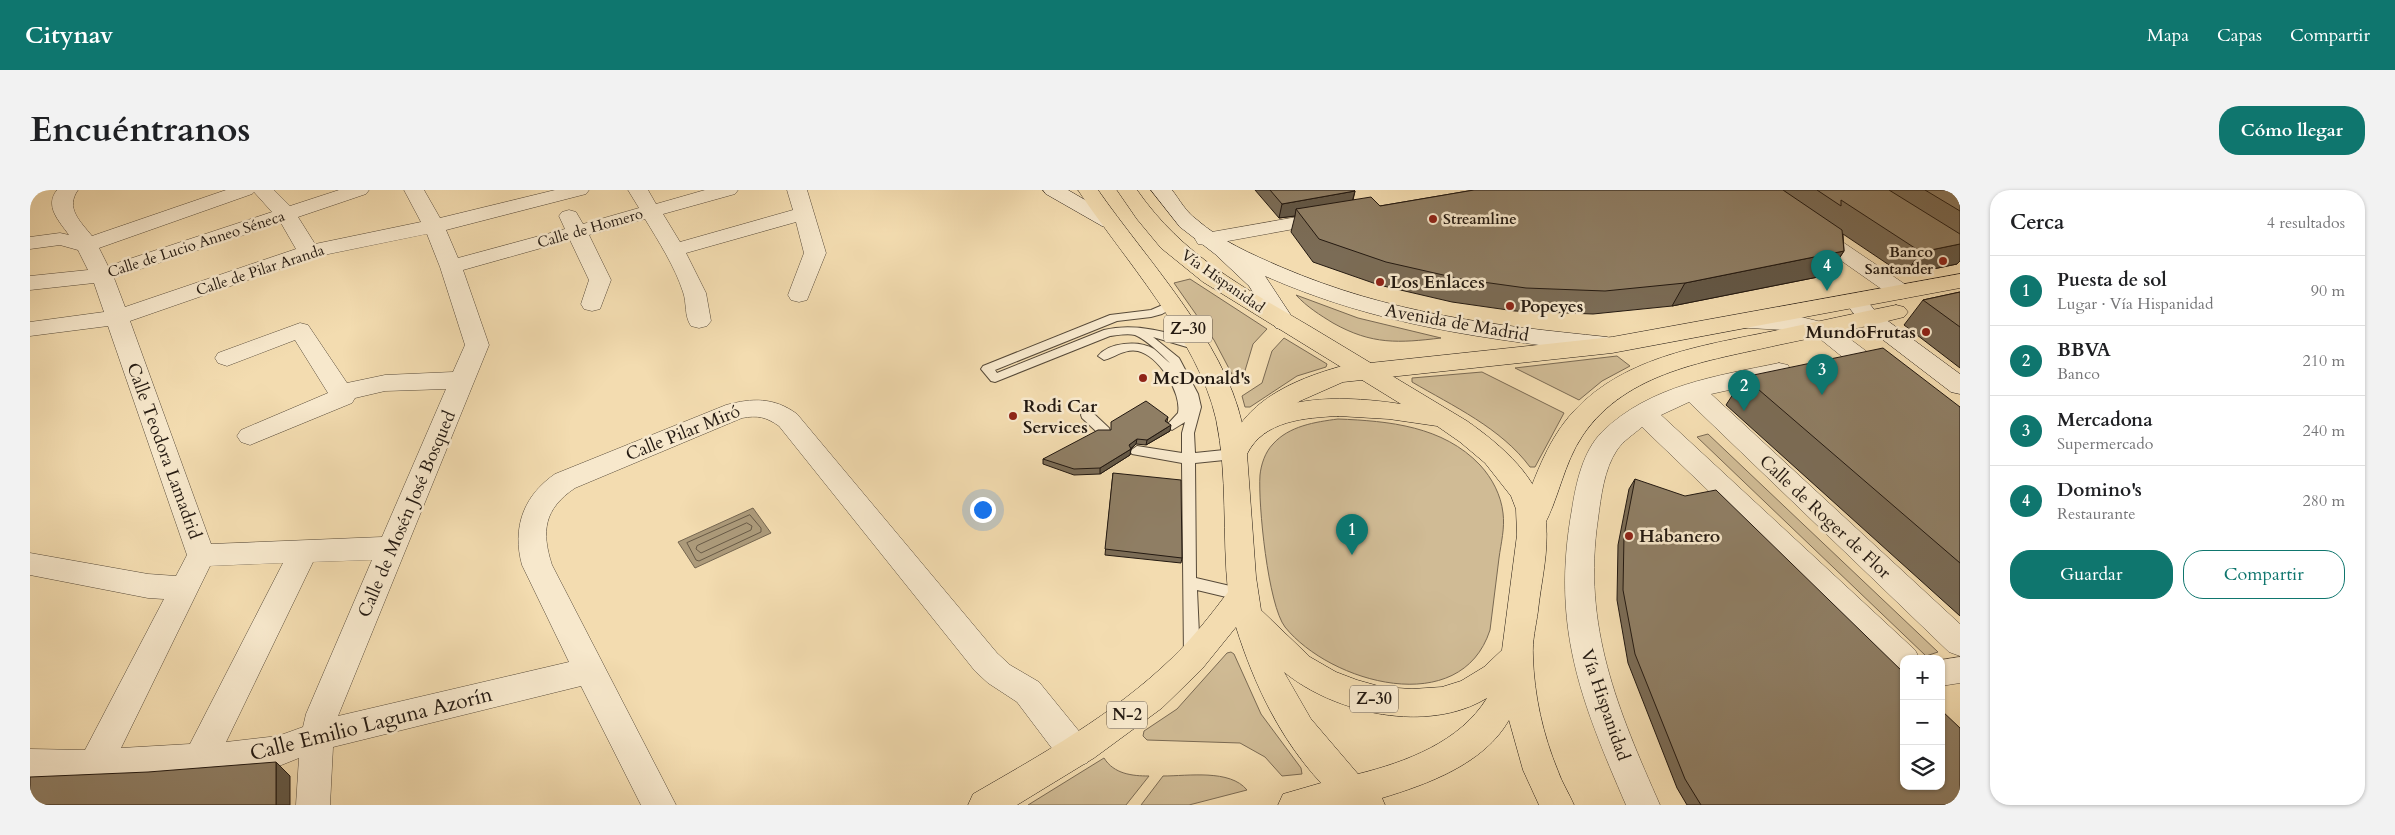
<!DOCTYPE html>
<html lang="es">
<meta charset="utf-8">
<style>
body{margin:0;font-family:Cardo,serif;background:#f2f2f2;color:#202124}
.controls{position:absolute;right:15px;bottom:15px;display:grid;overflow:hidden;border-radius:10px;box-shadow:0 1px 4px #0004}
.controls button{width:45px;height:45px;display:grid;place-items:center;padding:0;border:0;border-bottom:1px solid #e0e0e0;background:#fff;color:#202124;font:25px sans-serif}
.you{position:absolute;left:952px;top:319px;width:18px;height:18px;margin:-12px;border:4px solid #fff;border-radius:50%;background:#1a73e8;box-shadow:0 0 0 8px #1a73e833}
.badge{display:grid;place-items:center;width:32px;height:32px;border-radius:50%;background:#0f766e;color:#fff;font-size:16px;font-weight:700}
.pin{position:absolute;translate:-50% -41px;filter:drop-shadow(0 1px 2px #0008)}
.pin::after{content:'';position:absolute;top:26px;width:18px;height:15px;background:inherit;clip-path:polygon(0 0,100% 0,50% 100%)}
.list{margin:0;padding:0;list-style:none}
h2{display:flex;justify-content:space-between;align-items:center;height:65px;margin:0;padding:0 20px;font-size:21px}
h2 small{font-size:16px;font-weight:400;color:#757577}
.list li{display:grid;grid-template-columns:32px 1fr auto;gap:15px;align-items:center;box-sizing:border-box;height:70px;padding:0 20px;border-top:1px solid #e0e0e0}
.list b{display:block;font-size:19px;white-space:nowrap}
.list p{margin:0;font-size:16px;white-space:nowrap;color:#757577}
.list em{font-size:16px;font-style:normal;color:#757577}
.actions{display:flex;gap:10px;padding:15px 20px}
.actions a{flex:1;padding:11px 0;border:1px solid #0f766e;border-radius:20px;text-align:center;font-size:18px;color:#0f766e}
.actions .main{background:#0f766e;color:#fff}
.icon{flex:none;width:28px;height:28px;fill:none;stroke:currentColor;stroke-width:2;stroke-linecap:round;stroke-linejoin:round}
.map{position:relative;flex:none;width:1930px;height:615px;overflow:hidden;border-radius:20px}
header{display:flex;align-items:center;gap:30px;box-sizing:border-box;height:70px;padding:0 25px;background:#0f766e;color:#fff}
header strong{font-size:24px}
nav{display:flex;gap:28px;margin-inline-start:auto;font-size:18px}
.intro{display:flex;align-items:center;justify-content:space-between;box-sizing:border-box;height:120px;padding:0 30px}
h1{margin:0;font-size:35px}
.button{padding:12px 22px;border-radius:20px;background:#0f766e;color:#fff;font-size:18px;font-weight:700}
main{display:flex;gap:30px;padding:0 30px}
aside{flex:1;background:#fff;border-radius:20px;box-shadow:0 1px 4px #0004}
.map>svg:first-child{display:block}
.green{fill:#d0bb95;stroke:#7a6a53}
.water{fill:#ac9a7a;stroke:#756650}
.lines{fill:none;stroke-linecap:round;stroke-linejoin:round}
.shore{stroke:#685a46;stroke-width:1}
.lane-casing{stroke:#574a39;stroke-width:2}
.street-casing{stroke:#574a39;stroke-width:1}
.secondary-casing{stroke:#231911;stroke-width:1}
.primary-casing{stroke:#231911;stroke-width:1}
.highway-casing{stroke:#231911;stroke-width:1}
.lane{fill:#f7e8cc;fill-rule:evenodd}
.street{fill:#f7e8cc;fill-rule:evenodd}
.secondary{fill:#f7e8cc;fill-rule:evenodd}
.primary{fill:#f3dcb0;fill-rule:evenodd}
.highway{fill:#f3dcb0;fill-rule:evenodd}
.wall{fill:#7b6c56;stroke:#231911}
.shaded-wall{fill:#645846;stroke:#231911}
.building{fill:#8f7e64;stroke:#231911}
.poi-dot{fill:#8f2418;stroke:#f7e8cc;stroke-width:2}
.labels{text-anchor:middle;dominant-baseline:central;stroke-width:5;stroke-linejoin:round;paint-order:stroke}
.far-poi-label{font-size:15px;font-weight:bold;fill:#231911;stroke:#f7e8cc;text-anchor:start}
.far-street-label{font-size:15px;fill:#231911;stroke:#f7e8cc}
.shield{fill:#f7e8cc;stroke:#635749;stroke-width:1}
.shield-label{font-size:16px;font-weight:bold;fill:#231911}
.poi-label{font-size:18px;font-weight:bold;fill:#231911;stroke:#f7e8cc;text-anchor:start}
.street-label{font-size:18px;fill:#231911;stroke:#f7e8cc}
.near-street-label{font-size:21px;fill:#231911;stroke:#f7e8cc}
</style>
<header>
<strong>Citynav</strong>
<nav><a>Mapa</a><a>Capas</a><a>Compartir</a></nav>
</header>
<div class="intro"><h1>Encuéntranos</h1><a class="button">Cómo llegar</a></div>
<main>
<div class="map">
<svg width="1930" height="615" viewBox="0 0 1930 615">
<rect width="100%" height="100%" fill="#f3dcb0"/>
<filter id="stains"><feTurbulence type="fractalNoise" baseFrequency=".004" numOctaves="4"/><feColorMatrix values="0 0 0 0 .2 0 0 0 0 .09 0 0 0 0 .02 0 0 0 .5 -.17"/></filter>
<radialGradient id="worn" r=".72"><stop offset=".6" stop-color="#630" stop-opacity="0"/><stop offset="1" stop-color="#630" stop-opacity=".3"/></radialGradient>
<!-- green -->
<path class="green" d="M1160 89 1237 139 1223 154 1214 184 1204 188 1184 150 1144 93Z
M1266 105 1328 128 1411 148C1369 153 1342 155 1303 133 1290 125 1277 117 1266 105Z
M1254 148 1297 174 1296 177 1267 186 1220 217H1215L1212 206 1232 193 1242 161Z
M1587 166 1600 176 1572 191 1549 210 1485 178Z
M1452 182 1534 223 1505 277H1500C1471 238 1423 216 1382 192V188Z
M1308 229C1359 231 1413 236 1450 275 1462 288 1471 305 1473 323 1475 338 1471 353 1469 368 1466 392 1463 416 1460 440 1431 530 1300 493 1255 437 1238 415 1228 314 1230 285 1231 275 1235 262 1243 254 1259 236 1285 232 1308 229Z
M1678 244 1908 462 1896 466 1667 247Z
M1201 462 1204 464 1231 524 1271 578 1272 584 1252 586 1235 567 1210 553 1117 550 1113 546 1114 541 1147 519 1197 463Z
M1074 568C1084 584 1102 586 1119 586L1096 615H998Z
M1133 586C1158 586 1200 579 1217 600L1159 615H1111Z"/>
<!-- water -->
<path class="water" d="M723 318 741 343 665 378 648 352Z"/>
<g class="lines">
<!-- shore -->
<path class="shore" d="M720 325 731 338V342L669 371 666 370 657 353Z
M717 333 722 336 721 340 671 363 666 359 667 356Z"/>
<!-- lane casing -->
<g class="lane-casing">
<path id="lane" d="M1142 111 1146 112V116L1132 124 1121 127 1087 131 965 180 967 183 1074 140C1106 132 1141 143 1171 153L1173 156 1167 160 1123 147 1149 168 1168 204 1171 217 1164 243 1165 263 1204 259 1211 264 1204 269 1165 273 1166 388 1213 399 1218 401 1220 405 1218 409 1213 411 1167 400 1170 467 1168 472 1162 474 1156 472 1154 467 1152 273 1102 264 1100 261 1107 256 1152 263V243L1155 232 1142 240 1136 236 1148 223C1152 203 1129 166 1108 161 1096 158 1085 167 1074 170L1068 166C1079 152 1109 150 1124 159 1129 163 1138 172 1140 173 1131 164 1117 150 1105 145 1098 143 1087 145 1080 146L965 192 961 191 951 179 953 176 1080 125 1121 120Z
M1057 221 1062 222 1079 238 1080 241 1079 244H1069L1052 228 1051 225 1052 222Z"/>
</g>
<!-- street casing -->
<g class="street-casing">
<path id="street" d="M27 0H48C35 18 50 31 62 46L196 0H244L260 16 309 0H339L336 4 268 27 285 54 391 32 374 0H394L410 28 525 0H559L556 4 416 40 428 68 535 39 529 26 532 22 539 20 546 22 553 34 609 18 598 0H618L626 14 675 0H708L705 4 633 24 650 52 763 20 757 0H777L796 63 777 110 769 112 761 110 758 105 774 63 766 32 656 63 676 103 681 131 677 136 669 138 661 136C654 126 657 113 653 102 645 77 629 52 615 29L559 45 581 90 570 119 562 121 554 119 551 114 559 90 540 50 433 80 459 155 308 526 539 472 492 375C482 338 493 306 525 284L696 215C722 208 744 207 767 224L967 463 980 475 1009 492 1057 551 1062 562 1057 573 1045 577 1033 573 987 512 958 493 945 481 749 236C736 227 728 225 712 228L545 298C514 319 511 341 522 375L646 615H611L551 496 303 557 300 615H266L269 568 249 576 228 580 43 591 0 589V559L55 560 134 409 118 408 0 385V363L118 384 146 386 157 365 78 136 0 146V132L74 122 64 93 0 100V86L58 80 48 60 30 55 0 59V47L30 43 39 45C29 31 14 16 27 0ZM224 2 242 22 78 76 69 58 222 4ZM251 33 266 59 95 117 84 88ZM397 44 410 77 435 155 423 182 355 185 317 193 278 135 270 133 188 163 185 168 188 173 197 176 265 150 298 203 211 240 207 246 211 252 220 255 322 213 325 208 355 201 416 199 352 347 181 354 100 131 284 67ZM342 370 276 524 273 537 248 546 196 552 283 372ZM253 373 160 554 91 558 180 376Z
M1713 0H1736L1879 97 1882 102 1879 107 1871 109 1863 107 1716 4Z
M1301 21 1308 23 1311 27 1308 31 1176 55 1168 54 1165 49 1168 44 1176 43Z
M1710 125 1771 127 1800 134 1864 182 1867 188 1864 194 1855 196 1846 194 1784 144 1771 141 1702 137 1698 132 1702 127Z
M1749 173 1758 175 1761 181 1758 187 1681 204 1930 434V466L1919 462 1659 212 1631 225 1885 460 1890 469H1874V482L1863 478 1612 237C1604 244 1593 251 1587 260 1574 279 1571 307 1568 329 1552 436 1588 520 1630 615H1596C1550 509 1521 436 1542 319 1546 293 1553 261 1572 242 1620 195 1687 186 1749 173Z
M1930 467V493L1911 496V470Z"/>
</g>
<!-- secondary casing -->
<g class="secondary-casing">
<path id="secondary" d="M1013 0H1038L1086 28 1089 32 1086 36 1079 38 1072 36 1016 4Z
M1121 0H1142C1149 9 1156 22 1166 29 1191 51 1221 64 1251 77 1361 124 1460 135 1577 147L1585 150 1589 155 1585 160 1577 163C1455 149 1349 136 1235 86L1266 133 1262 138 1254 140 1246 138 1219 96 1185 64 1150 37Z
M1825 104 1833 106 1847 123 1930 184V204L1921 202 1831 133 1814 111 1817 106Z"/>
</g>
<!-- primary casing -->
<g class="primary-casing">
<path id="primary" d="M1930 84V98L1582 163 1313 192 1270 211 1248 227 1228 247 1219 250 1210 247 1206 241C1228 204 1273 187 1312 176L1582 147Z
M1866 115 1874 117 1878 122 1874 127C1832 138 1790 146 1748 155 1678 171 1597 181 1553 245 1533 274 1529 310 1512 339L1502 342 1492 339 1488 332C1503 294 1515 252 1544 221 1596 165 1677 155 1748 140 1787 132 1826 123 1866 115Z"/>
</g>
<!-- highway casing -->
<g class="highway-casing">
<path id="highway" d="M1048 0H1068C1116 69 1194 151 1212 233 1259 204 1318 206 1371 214L1173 92 1131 58 1107 29 1087 0H1107C1153 66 1213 97 1281 137 1333 168 1385 200 1437 231 1471 255 1512 289 1516 333 1519 362 1511 392 1508 421 1506 436 1502 451 1503 466 1504 505 1513 545 1528 581 1532 593 1539 603 1544 615H1509L1493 580 1479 530C1454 574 1398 594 1352 608L1355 615H1248L1253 604 1291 593C1250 549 1224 494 1206 437L1172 479 1132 518 1064 568 987 615H938L943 604C1012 564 1083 525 1141 469 1162 449 1180 426 1198 402 1192 345 1198 286 1186 229 1168 149 1093 68 1048 0ZM1308 226 1359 229 1407 236 1430 252 1455 273 1481 306 1486 319 1487 345 1472 460 1454 477 1431 491 1412 497 1382 499 1352 497 1327 490 1306 482 1280 467 1231 420 1226 387 1217 264C1234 230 1275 228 1308 226ZM1254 482C1305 524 1398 544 1457 508 1430 552 1376 572 1328 584L1281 529Z"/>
</g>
<!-- lane -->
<use href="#lane" class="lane"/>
<!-- street -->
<use href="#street" class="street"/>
<!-- secondary -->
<use href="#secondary" class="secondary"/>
<!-- primary -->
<use href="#primary" class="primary"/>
<!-- highway -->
<use href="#highway" class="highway"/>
</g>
<!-- wall -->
<path class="wall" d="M1225 0H1324L1325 1 1323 10 1350 16 1444 0H1930V71L1927 74 1874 85 1813 44 1814 61 1798 85 1642 116 1563 124 1485 121 1422 112 1349 95 1283 72 1261 42 1265 26 1249 28Z
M1930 102V178L1874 135 1893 110Z
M1714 187 1930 217V426L1696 215Z
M1138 227 1137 232 1140 241 1116 255 1106 254 1101 259 1100 265 1070 284 1044 285 1013 274V269Z
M1083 283 1152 368 1151 373 1075 365Z
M1605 289 1930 615H1657L1647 598 1598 473 1587 410 1588 355 1599 299Z"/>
<!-- shaded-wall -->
<path class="shaded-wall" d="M1325 1 1321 16 1266 19 1265 26 1249 28 1252 14Z
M1930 54V71L1927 74 1874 85 1891 62Z
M1814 61 1798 85 1642 116 1655 93Z
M1141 235 1140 241 1116 255 1117 250Z
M1107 249 1106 254 1098 261 1099 255Z
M1101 259 1100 265 1070 284V278Z
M246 572 260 586V615H246Z"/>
<!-- building -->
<path class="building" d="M1240 0H1324L1325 1 1252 14Z
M1444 0H1753L1812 40 1814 61 1655 93 1575 101 1496 98 1431 89 1356 72 1289 49 1266 19 1341 7 1350 16Z
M1787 0H1859L1930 44V54L1891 62 1811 10V16Z
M1895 0H1930V21Z
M1930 102V137L1893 110Z
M1853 158 1930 217V373L1714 187Z
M1116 211 1138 227 1135 231 1141 235 1117 250 1107 249 1099 255 1101 259 1070 278 1044 279 1013 269 1068 240H1081V232Z
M1083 283 1151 290 1152 368 1075 359Z
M1605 289 1655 306 1686 300 1874 483V596H1911V520L1930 538V615H1671L1655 589 1605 464 1593 400 1594 346Z
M246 572V615H0V587L118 582Z"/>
<!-- markers -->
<g class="poi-dot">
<circle cx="1403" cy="29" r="5"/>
<circle cx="1913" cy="71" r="5"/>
<circle cx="1350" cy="92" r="5"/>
<circle cx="1480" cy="116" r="5"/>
<circle cx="1896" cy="142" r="5"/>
<circle cx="1113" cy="188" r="5"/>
<circle cx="983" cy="226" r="5"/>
<circle cx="1599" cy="346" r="5"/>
</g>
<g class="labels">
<!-- far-poi labels -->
<g class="far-poi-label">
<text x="1413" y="29">Streamline</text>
<text x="1903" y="62" text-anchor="end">Banco<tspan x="1903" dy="17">Santander</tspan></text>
</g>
<!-- far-street labels -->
<g class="far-street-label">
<text transform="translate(560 38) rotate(-16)">Calle de Homero</text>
<text transform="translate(166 54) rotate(-18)">Calle de Lucio Anneo Séneca</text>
<text transform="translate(230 80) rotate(-18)">Calle de Pilar Aranda</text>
<text transform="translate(1193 91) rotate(35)">Vía Hispanidad</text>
</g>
<!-- shield labels -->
<g class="shield">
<rect x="1134" y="125.5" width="48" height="27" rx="4"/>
<rect x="1320" y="495.5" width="48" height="27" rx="4"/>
<rect x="1077" y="511.5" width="40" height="27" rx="4"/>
</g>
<g class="shield-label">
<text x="1158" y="139">Z-30</text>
<text x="1344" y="509">Z-30</text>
<text x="1097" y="525">N-2</text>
</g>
<!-- poi labels -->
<g class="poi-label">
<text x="1360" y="92">Los Enlaces</text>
<text x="1490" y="116">Popeyes</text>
<text x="1886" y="142" text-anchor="end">MundoFrutas</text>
<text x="1123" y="188">McDonald's</text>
<text x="993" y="216">Rodi Car<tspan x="993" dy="21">Services</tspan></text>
<text x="1609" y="346">Habanero</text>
</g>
<!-- street labels -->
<g class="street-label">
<text transform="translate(1427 133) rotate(10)">Avenida de Madrid</text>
<text transform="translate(653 243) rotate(-22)">Calle Pilar Miró</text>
<text transform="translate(134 261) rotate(70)">Calle Teodora Lamadrid</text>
<text transform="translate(377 324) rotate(-67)">Calle de Mosén José Bosqued</text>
<text transform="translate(1795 327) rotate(43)">Calle de Roger de Flor</text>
<text transform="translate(1575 515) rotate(71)">Vía Hispanidad</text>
</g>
<!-- near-street labels -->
<g class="near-street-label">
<text transform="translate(341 534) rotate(-14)">Calle Emilio Laguna Azorín</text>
</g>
</g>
<rect width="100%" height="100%" filter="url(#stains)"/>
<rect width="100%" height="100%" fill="url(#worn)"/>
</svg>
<div class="controls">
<button>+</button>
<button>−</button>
<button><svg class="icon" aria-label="layers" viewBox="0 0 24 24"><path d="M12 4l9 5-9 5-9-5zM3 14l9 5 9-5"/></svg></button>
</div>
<div class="you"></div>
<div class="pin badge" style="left:1322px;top:365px">1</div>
<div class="pin badge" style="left:1714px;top:221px">2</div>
<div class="pin badge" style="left:1792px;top:205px">3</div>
<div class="pin badge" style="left:1797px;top:101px">4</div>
</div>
<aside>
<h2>Cerca<small>4 resultados</small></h2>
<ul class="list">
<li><span class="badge">1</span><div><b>Puesta de sol</b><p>Lugar · Vía Hispanidad</p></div><em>90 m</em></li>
<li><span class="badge">2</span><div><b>BBVA</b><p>Banco</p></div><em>210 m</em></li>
<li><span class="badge">3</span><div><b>Mercadona</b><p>Supermercado</p></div><em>240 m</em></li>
<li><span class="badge">4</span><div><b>Domino's</b><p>Restaurante</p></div><em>280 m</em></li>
</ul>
<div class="actions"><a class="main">Guardar</a><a>Compartir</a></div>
</aside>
</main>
